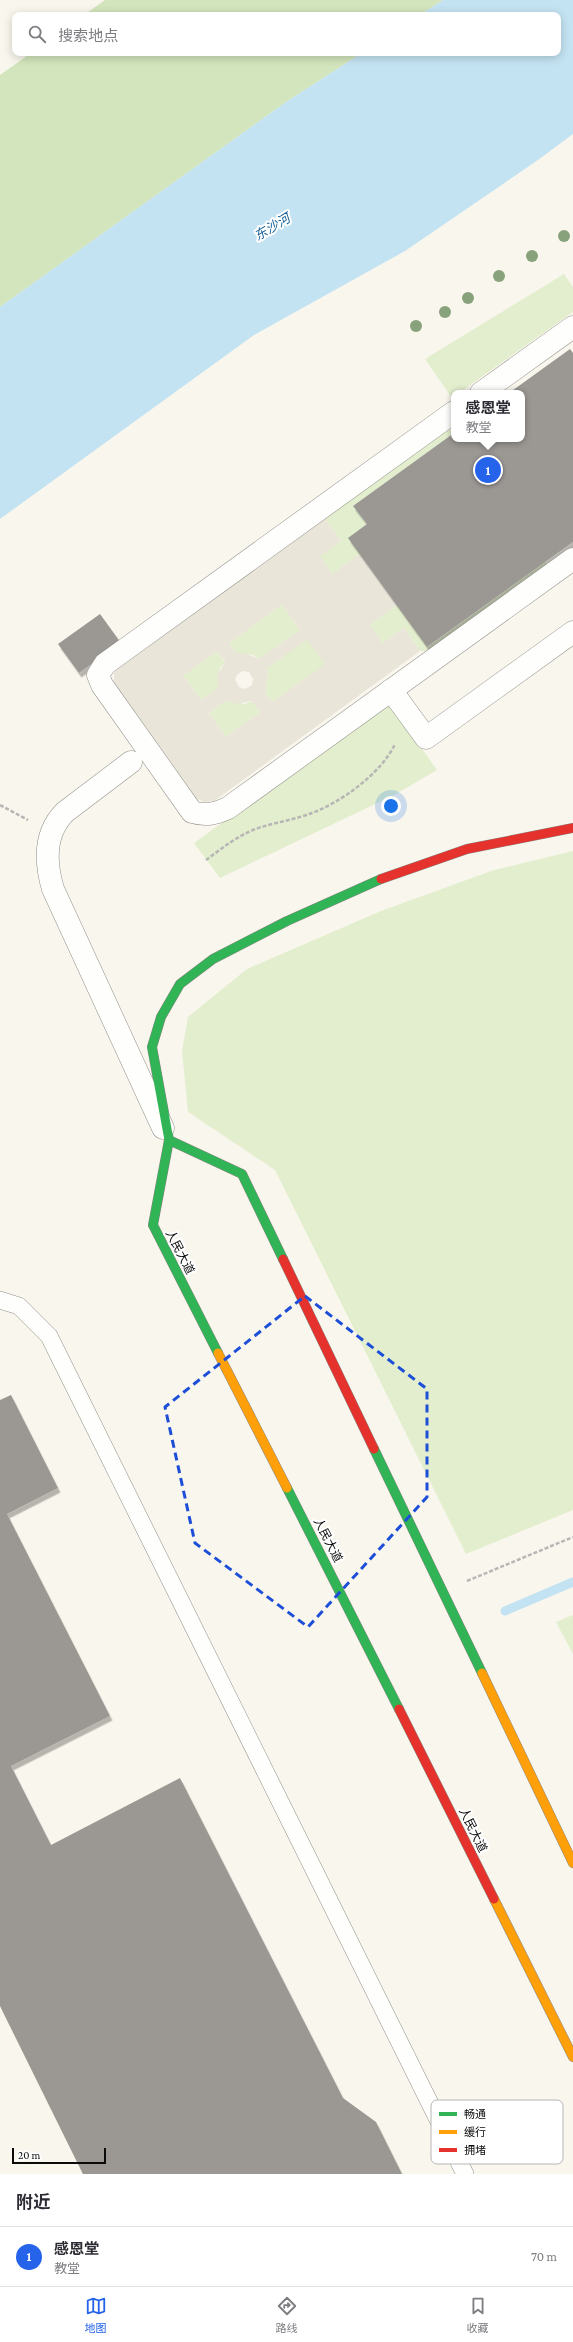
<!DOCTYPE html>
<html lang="zh">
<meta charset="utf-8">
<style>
body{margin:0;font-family:"Crimson Pro","Noto Sans SC",serif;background:#f2f2f3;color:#2b2b33}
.scale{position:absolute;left:12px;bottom:10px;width:94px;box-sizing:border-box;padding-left:4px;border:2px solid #0a0a0a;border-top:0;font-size:11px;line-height:14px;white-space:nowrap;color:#0a0a0a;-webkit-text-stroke:3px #fff;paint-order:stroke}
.you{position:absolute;left:391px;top:806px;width:14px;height:14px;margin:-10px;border:3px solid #fff;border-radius:50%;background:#1a73e8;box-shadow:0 0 0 6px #1a73e833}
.badge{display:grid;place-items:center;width:26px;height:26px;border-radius:50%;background:#2563eb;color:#fff;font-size:13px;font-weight:700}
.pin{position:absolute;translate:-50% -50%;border:2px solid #fff;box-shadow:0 1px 4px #0006}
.popup{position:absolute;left:451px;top:390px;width:74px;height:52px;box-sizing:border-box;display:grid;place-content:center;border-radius:8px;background:#fff;filter:drop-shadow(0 1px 3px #0005);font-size:13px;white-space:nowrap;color:#7c7c81}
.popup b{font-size:15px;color:#2b2b33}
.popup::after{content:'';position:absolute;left:50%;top:100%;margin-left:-8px;border:8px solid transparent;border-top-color:#fff}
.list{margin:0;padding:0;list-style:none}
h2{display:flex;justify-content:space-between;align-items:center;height:52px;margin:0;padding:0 16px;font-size:17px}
h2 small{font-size:13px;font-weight:400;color:#7c7c81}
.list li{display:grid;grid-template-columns:26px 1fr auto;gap:12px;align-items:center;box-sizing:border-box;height:60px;padding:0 16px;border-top:1px solid #e1e1e2}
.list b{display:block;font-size:15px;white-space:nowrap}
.list p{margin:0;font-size:13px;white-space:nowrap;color:#7c7c81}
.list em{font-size:13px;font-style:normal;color:#7c7c81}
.icon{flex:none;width:22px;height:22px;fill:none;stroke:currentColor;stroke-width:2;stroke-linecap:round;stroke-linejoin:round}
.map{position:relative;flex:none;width:573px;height:2174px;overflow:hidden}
.search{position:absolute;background:#fff;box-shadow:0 2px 10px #0003;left:12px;right:12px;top:12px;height:44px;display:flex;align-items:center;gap:10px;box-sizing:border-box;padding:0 14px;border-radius:8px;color:#7c7c81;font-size:15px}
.sheet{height:112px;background:#fff}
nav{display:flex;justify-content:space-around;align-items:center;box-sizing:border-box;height:56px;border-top:1px solid #e1e1e2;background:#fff;font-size:11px;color:#7c7c81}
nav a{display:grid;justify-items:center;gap:2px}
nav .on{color:#2563eb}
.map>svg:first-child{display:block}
.green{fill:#e2eecd}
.forest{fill:#d2e5bc}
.plaza{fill:#e9e5d9;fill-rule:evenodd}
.water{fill:#c4e3f2}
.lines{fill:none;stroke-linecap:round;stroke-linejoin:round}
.stream{stroke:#c4e3f2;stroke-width:9}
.building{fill:#9b9894;filter:url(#shadow)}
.lane-casing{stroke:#92908c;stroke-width:18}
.street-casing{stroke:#92908c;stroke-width:23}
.fast-casing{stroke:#888783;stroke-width:10}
.slow-casing{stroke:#888783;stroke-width:10}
.jam-casing{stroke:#888783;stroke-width:10}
.path{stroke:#b7b6b5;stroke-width:2.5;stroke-dasharray:4 2;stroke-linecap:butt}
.lane{stroke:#fefefc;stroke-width:17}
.street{stroke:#fefefc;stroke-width:22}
.fast{stroke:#30b455;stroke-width:9}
.slow{stroke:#ff9f0a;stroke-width:9}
.jam{stroke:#e5322d;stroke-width:9}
.tree{fill:#88a37b}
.marked{fill:none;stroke:#1d4ed8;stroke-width:3;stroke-dasharray:8 5;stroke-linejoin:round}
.labels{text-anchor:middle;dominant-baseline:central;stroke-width:4;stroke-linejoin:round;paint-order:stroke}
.street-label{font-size:12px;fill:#0a0a0a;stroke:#fff}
.water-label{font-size:13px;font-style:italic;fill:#186297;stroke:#fff}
.key{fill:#fff;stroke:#b6b6b6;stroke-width:1}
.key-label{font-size:11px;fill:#0a0a0a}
</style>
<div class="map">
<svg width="573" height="2174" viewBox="0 0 573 2174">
<defs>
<filter id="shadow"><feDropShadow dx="2.5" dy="4.5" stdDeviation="0" flood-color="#0004"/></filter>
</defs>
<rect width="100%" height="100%" fill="#f9f6ed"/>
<!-- green -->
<path class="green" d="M564 274 573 287V312L459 393H454L452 398 425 359Z
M448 426 453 434 353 506 367 524 360 554 332 574 319 556 341 541 324 517Z
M545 562 548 567 429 651H420L404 628 383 643 370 625 397 605 428 647Z
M282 605 300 630 259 659 253 655 236 653 229 643Z
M307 639 326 664 272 702 265 692 268 676 267 668Z
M217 651 225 663 220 668 218 688 201 700 183 676Z
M226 700 245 704 252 701 260 712 226 737 209 713Z
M389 702 437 770 394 795 220 878 194 843Z
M573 851V1510L466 1554 275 1170 188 1112 182 1051 188 1017 247 969 381 911 494 870Z
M573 1615V1654L556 1622Z"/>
<!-- forest -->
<path class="forest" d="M105 0H443L420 15H84Z
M31 53H362L286 102 0 307V75Z"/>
<!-- plaza -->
<path class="plaza" d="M324 517 341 541 320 556 332 574 360 554 397 605 370 625 383 643 404 628 420 651 214 801 205 802 197 799 114 682V673L118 667ZM282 605 300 630 259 659 244 653H236L229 643ZM307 640 325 664 272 702 265 692 268 676 267 668ZM217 651 225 662 217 676 218 688 201 700 183 676ZM243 671 249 672 253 679 252 685 245 689 239 687 235 679 238 674ZM226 700 236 704 252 701 260 712 226 737 209 713Z"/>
<!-- water -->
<path class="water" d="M443 0H573V134L538 160 405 251 254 335 0 519V307L286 102 362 53H558V15H420Z"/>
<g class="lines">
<!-- stream -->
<path class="stream" d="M505 1611 573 1582"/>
</g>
<!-- building -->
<path class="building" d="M570 349 573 353V542L427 647 348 538 367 524 353 506 454 433V439H522V393H509Z
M100 614 121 643 79 673 58 644Z
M11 1395 58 1488 7 1514 110 1716 11 1766 51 1845 180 1778 343 2098 376 2122 402 2174H83L0 2006V1400Z"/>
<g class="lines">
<!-- lane casing -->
<g class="lane-casing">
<path id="lane" d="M0 1300 19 1306 49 1336 465 2174"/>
</g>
<!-- street casing -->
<g class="street-casing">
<path id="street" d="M481 393 573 327
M454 412 105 664 98 675 102 685 192 812C206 816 215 814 228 808L573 559
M391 690 426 738 573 632
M131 762 65 812C44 833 45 862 53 889L163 1128"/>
</g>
<!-- fast casing -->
<g class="fast-casing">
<path id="fast" d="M169 1140 152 1047 161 1017 180 984 213 959 287 921 381 879
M218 1353 153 1225 169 1140 242 1174 283 1259
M374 1449 482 1673
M287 1488 399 1709"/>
</g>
<!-- slow casing -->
<g class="slow-casing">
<path id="slow" d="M218 1353 287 1488
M482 1673 573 1863
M494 1899 573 2057"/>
</g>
<!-- jam casing -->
<g class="jam-casing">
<path id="jam" d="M381 879 467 849 573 828
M283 1259 374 1449
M399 1709 494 1899"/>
</g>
<!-- path -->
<path class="path" d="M0 805 28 820
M206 860C221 849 236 837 253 830 271 823 290 821 309 814 339 804 381 774 395 744
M467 1581 573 1537"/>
<!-- lane -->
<use href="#lane" class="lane"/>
<!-- street -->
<use href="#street" class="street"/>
<!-- fast -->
<use href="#fast" class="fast"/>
<!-- slow -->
<use href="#slow" class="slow"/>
<!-- jam -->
<use href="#jam" class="jam"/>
</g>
<!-- trees -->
<g class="tree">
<circle cx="564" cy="236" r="6"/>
<circle cx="532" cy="256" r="6"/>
<circle cx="499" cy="276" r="6"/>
<circle cx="468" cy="298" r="6"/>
<circle cx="445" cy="312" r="6"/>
<circle cx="416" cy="326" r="6"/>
</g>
<!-- marked area -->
<path class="marked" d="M305 1296 427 1389V1497L308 1627 195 1543 165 1407Z"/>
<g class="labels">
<!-- street labels -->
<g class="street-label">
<text transform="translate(180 1252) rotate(63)">人民大道</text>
<text transform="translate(328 1540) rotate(63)">人民大道</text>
<text transform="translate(473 1830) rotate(64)">人民大道</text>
</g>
<!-- water labels -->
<g class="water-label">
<text transform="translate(272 227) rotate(-31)">东沙河</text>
</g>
</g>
<!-- legend -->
<rect x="431" y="2100" width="132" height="64" rx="6" class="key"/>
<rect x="439" y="2112" width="18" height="4" fill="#30b455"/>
<rect x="439" y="2130" width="18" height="4" fill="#ff9f0a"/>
<rect x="439" y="2148" width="18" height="4" fill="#e5322d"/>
<g class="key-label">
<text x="464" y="2118">畅通</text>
<text x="464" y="2136">缓行</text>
<text x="464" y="2154">拥堵</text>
</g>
</svg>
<div class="scale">20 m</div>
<div class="you"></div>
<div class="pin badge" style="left:488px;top:470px">1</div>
<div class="popup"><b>感恩堂</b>教堂</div>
<div class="search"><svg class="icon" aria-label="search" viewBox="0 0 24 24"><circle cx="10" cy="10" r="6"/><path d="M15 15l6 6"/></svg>搜索地点</div>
</div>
<section class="sheet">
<h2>附近<small></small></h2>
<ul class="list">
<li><span class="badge">1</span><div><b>感恩堂</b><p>教堂</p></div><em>70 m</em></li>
</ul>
</section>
<nav>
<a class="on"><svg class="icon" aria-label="map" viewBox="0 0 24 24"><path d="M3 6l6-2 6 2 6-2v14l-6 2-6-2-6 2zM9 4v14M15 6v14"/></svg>地图</a>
<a><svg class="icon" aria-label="directions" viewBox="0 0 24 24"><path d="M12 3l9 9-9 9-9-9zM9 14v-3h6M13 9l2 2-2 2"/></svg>路线</a>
<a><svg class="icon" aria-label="saved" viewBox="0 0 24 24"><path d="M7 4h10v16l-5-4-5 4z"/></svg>收藏</a>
</nav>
